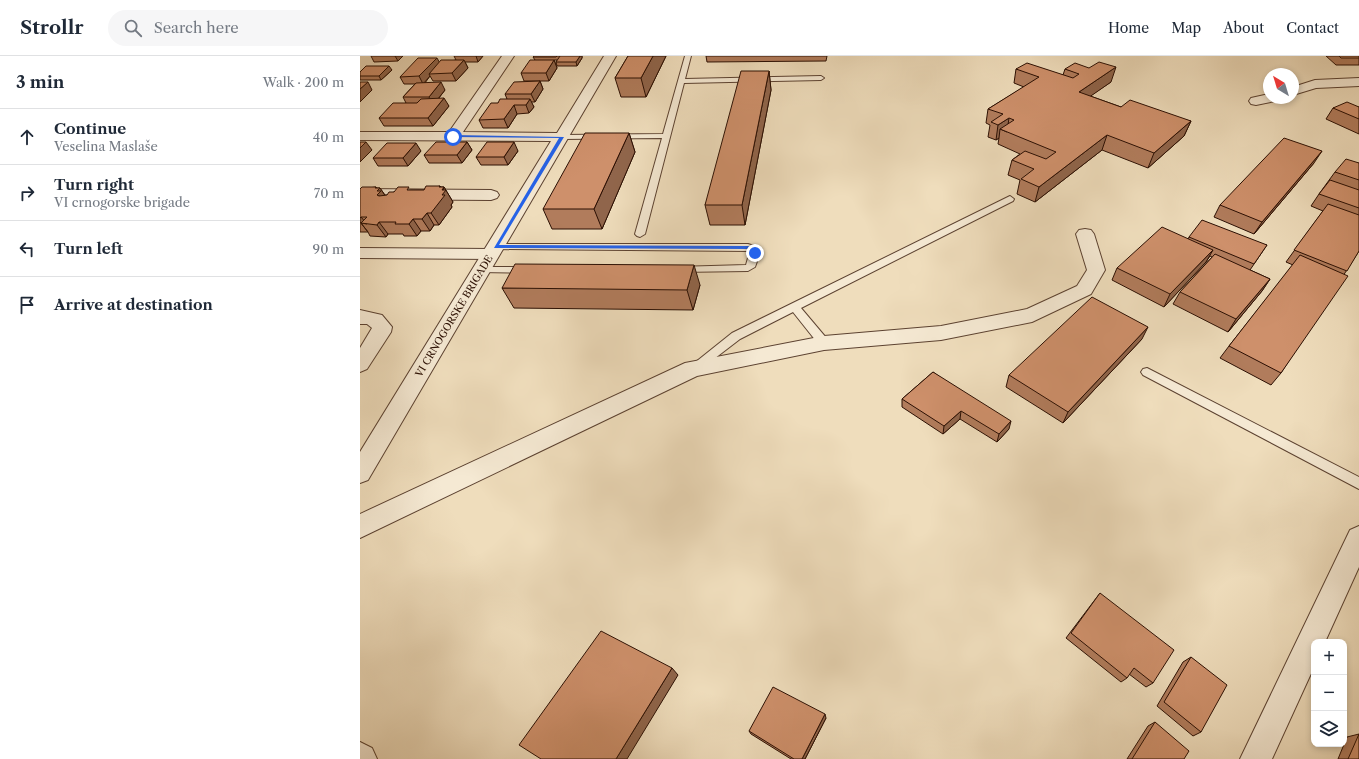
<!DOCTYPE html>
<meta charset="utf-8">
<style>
body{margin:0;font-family:"Libre Caslon Text",serif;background:#f6f6f7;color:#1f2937}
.controls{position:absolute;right:12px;bottom:12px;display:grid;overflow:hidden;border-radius:8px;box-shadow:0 2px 6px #0003}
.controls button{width:36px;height:36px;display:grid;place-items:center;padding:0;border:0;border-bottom:1px solid #e0e1e3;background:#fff;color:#1f2937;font:20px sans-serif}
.compass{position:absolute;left:903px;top:12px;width:36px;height:36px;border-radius:50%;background:#fff;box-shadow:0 2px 6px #0003;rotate:322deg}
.stop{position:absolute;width:12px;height:12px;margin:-9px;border:3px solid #2563eb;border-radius:50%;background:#fff}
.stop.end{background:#2563eb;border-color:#fff;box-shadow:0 1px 4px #0008}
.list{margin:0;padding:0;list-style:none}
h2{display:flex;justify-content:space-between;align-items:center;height:52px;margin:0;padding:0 16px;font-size:17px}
h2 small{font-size:13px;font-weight:400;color:#747a83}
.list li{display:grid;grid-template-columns:26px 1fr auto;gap:12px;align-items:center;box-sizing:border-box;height:56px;padding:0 16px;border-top:1px solid #e0e1e3}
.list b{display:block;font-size:15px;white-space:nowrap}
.list p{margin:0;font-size:13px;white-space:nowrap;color:#747a83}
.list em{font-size:13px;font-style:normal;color:#747a83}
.icon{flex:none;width:22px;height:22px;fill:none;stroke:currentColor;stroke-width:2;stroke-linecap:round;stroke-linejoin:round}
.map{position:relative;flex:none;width:999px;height:703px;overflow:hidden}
header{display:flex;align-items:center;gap:24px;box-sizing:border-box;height:56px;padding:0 20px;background:#fff;border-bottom:1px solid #e0e1e3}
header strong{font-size:19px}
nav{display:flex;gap:22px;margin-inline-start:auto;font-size:14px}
.search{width:280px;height:36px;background:#f6f6f7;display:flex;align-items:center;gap:10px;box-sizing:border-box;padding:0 14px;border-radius:22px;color:#747a83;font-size:15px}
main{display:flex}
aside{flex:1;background:#fff}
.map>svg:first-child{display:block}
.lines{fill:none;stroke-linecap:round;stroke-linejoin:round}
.service-casing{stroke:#5c4231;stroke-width:2}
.pedestrian-casing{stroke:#5c4231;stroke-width:2}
.minor-casing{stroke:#5c4231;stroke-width:2}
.tertiary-casing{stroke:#5c4231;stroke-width:2}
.service{fill:#f5e9d3;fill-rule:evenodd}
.pedestrian{fill:#f5e9d3;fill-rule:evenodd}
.minor{fill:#f5e9d3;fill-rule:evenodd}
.tertiary{fill:#f5e9d3;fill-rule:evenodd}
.wall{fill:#b17c5c;stroke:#2b0f03}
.shaded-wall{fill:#90654b;stroke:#2b0f03}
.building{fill:#ce906b;stroke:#2b0f03}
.route{fill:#2563eb}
.labels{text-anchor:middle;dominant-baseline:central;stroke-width:3;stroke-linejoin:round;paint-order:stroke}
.street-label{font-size:10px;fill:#2b0f03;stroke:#f5e9d3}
</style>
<header>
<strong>Strollr</strong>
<div class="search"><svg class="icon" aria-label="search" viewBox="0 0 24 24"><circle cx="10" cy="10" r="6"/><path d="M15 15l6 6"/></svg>Search here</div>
<nav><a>Home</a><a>Map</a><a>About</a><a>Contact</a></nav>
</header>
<main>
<aside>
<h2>3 min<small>Walk · 200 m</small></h2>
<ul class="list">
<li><svg class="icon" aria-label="ahead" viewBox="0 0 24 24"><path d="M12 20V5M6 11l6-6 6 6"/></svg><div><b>Continue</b><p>Veselina Maslaše</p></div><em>40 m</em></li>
<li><svg class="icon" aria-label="right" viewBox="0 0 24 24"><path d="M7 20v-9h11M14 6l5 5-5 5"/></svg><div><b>Turn right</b><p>VI crnogorske brigade</p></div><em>70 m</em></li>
<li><svg class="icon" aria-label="left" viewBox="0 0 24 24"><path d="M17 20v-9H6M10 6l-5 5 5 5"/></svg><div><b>Turn left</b></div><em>90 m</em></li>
<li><svg class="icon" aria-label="arrive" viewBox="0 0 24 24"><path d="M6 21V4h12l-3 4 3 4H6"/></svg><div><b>Arrive at destination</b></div></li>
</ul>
</aside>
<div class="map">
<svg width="999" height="703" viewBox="0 0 999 703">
<rect width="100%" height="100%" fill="#efddbc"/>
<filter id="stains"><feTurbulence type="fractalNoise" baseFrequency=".005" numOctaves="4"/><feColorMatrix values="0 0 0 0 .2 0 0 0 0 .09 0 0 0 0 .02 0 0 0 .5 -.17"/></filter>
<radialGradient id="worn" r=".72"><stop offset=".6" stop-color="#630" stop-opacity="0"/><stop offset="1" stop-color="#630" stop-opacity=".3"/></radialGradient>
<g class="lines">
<!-- service casing -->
<g class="service-casing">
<path id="service" d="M325 0H331L325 23 461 20 464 22 461 24 324 27 285 178 280 181 277 180 275 178 302 82 202 83 198 81 202 79 303 78Z
M650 140 654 143 653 145 441 252 468 284 470 287 468 290H460L433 256 380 283 337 316H329L327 313 372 277Z
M136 188H388L397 191 400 197 395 211 388 215 319 216 316 215 314 213 316 211 386 209 390 195 133 193 131 191Z
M122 211H169L174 214 169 217 119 216 117 214Z
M787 312 999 421V433L783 319 781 316 783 313Z"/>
</g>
<!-- pedestrian casing -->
<g class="pedestrian-casing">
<path id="pedestrian" d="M0 192 131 193 136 195 138 198 136 201 131 203 0 202Z"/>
</g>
<!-- minor casing -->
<g class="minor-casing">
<path id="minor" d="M142 0H154L103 76 197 77 244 0H256L8 424 0 427V396L191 85 0 84V76H89Z
M999 22V30L956 32 933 39V31L955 24Z
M909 38V42H917L915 45 896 49 891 48 889 45 891 42Z
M0 133 131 134 137 136 139 139 137 142 131 144 0 143Z
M725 173 731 174 734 178 745 214 731 238 672 266 581 284 464 294 337 320 0 482V458L325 307 464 280 581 270 667 253 717 230 727 214 716 178 719 174Z
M0 254 22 259 32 271 31 276 7 313 0 316V292L12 272 7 268H0Z
M0 686 12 692 17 703H0Z"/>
</g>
<!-- tertiary casing -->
<g class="tertiary-casing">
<path id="tertiary" d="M999 470V511L965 586H954V611L912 703H880L990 474Z"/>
</g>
<!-- service -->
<use href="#service" class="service"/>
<!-- pedestrian -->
<use href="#pedestrian" class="pedestrian"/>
<!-- minor -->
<use href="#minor" class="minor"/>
<!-- tertiary -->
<use href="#tertiary" class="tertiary"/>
</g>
<!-- wall -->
<path class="wall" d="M11 0H43L38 5 14 6Z
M94 0H123L118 6H105L108 12 96 25H73L70 20 65 27 85 34 79 42 89 50 73 70H24L19 62 46 47 43 41 55 28H44L40 21 79 7 96 4Z
M174 0H222V2L217 10H197L196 6 197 4H194L197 12 189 25H164L161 17 175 4 173 1Z
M268 0H306L286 41H261L255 22Z
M346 0H467L466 5 347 6Z
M966 0H999V9H976Z
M656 13 703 19 705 13 751 26 730 40 761 51 831 65 824 80 788 112 742 94 675 146 657 138 660 124 648 119 652 104 660 98 638 88 639 82 636 84 628 81 630 69 626 67 628 53 664 31 654 27Z
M32 14 21 24H0V16Z
M409 15 411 34 385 169H350L345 149Z
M180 25 183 33 175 46H171L174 51 169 57 157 58 148 72H123L119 64 138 47 147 43 145 38Z
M999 51V78L966 63 973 52Z
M269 77 275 96 242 173H192L183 153Z
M107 86 112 94 102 107H69L64 99Z
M61 95 48 110H18L13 102Z
M158 95 148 109H121L116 101Z
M954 107 894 178 854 161 860 149Z
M999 107V195L921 317 911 329 860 302 869 290 933 209 926 206 963 155 951 150 959 138 975 116Z
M80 130 81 131H84L93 146 91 149 92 151 79 169H74L70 175H61L57 180H44L43 178H28L26 181 10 180 8 176H0V133L16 131 17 132H20L25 139H27L34 136 51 134H64Z
M829 181 907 189 890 214 910 223 902 235 868 276 813 248 820 236 852 201 850 200 846 206 804 251 752 224 757 212 828 183Z
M340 229 333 254 154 252 142 232Z
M782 283 703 367 646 331 649 319Z
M573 316 649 373 637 386 600 363 583 378 542 351V343Z
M740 537 793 627 786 631 769 618 767 622 761 626 706 582Z
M831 601 841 676 833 680 797 650 823 606Z
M466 662 445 703H431L391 678 389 675Z
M795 666 824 703H767L788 670Z
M999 678V703H978L987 681Z"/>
<!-- shaded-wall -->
<path class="shaded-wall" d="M35 0H43L38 5Z
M116 0H123L118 6Z
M220 0H222V2L217 10 216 6Z
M293 0H306L286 41 281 22Z
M77 2 81 9 69 18 70 20 63 28 59 20Z
M104 4 108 12 96 25 92 17Z
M194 4 197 12 189 25 186 17Z
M29 10 32 14 21 24 19 20Z
M756 11 751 26 715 51 719 36Z
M409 15 411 34 385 169 382 149Z
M180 25 183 33 175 46 171 38Z
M8 26 12 34 0 46V33Z
M81 26 85 34 73 49 69 41Z
M84 42 89 50 73 70 68 62Z
M170 43 174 51 169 57 166 49Z
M154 49 157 58 148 72 144 63Z
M649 62 647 76 640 73 639 82 636 84 638 69Z
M831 65 824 80 788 112 794 97Z
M269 77 275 96 242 173 234 153Z
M747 79 742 94 675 146 679 131Z
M6 86 12 94 0 106V92Z
M107 86 112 94 102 107 97 99Z
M154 86 158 95 148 109 144 101Z
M56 87 61 95 48 110 43 102Z
M962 95 954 107 894 178 902 166Z
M80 130 83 134 84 131 93 146 91 149 92 151 79 169 71 157 79 131Z
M16 131 18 134 20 132 28 144 17 139 15 132Z
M67 157 74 169 70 175 62 163Z
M1 161 7 168 1 167 8 176 0 166V162Z
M53 163 61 175 57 180 49 168Z
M19 166 28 178 26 181 17 169Z
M853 194 846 206 804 251 810 238Z
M334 209 340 229 333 254 327 234Z
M910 223 902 235 868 276 876 263Z
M788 271 782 283 703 367 708 356Z
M601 355 600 363 583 378 584 370Z
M651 365 649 373 637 386 639 378Z
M312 612 318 619 267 703H256Z
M465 658 466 662 445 703H442Z"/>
<!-- building -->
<path class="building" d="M174 0H197L196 1H173Z
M200 0H220L216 6H196Z
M268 0H293L281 22H255Z
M979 0H999V2H981Z
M58 2H77L59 20 40 21Z
M81 4H104L92 17 69 18Z
M170 4H194L186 17H161Z
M739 6 756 11 719 36 761 51 770 44 831 65 794 97 747 79 679 131 661 123 674 113 652 104 665 95 686 103 696 96 640 73 654 64 649 62 638 69 631 66 643 58 628 53 679 21 656 13 667 7 713 22 719 18 705 13 715 7 729 12Z
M6 10H29L19 20H0V16Z
M381 15H409L382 149H345Z
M180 25 171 38H145L154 26Z
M0 26H8L0 33Z
M81 26 69 41H43L56 27Z
M84 42 68 62H19L33 47H57L61 43Z
M140 43H170L166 49H154L144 63 119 64 131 47H138Z
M987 46 999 51V63L973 52Z
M225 77H269L234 153H183Z
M924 82 962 95 902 166 860 149Z
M0 86H6L0 92Z
M76 86H107L97 99H64Z
M127 86H154L144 101H116Z
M27 87H56L43 102H13Z
M986 103 999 107V124L975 116Z
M970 124 999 134V152L959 138Z
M66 130H80L79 131H84L82 134H86L82 139H85L71 157H67L62 163H53L49 168H35L36 166H19L17 169 1 167 7 161H1L0 162V133L2 131H16L15 132H20L17 135H21L17 139 19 140 27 139 29 136H34L38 131H49L47 134H64Z
M968 148 999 159V195L987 215 934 194Z
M842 164 907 189 894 208 829 181Z
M802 171 853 194 810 238 757 212Z
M855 198 910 223 876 263 820 236Z
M940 199 988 220 921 317 869 290Z
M155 208 334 209 327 234 142 232Z
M732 241 788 271 708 356 649 319Z
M573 316 651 365 639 378 601 355 584 370 542 343Z
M740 537 814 594 793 627 774 612 767 622 711 577Z
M241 575 312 612 256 703H181L159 689Z
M831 601 867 629 841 676 804 646Z
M413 631 465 658 442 703H434L389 675Z
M795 666 829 695 824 703H772Z
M999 678V703H988Z"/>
<!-- route -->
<path class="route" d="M93 79 204 81 139 189 388 190 396 192 398 197 393 198 392 194 387 193 134 192 199 82 91 81Z"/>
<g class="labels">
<!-- street labels -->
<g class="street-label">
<text transform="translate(94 260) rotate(-59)">VI CRNOGORSKE BRIGADE</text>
</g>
</g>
<rect width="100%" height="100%" filter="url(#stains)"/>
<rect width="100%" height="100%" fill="url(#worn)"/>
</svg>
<div class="controls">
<button>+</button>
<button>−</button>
<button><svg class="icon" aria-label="layers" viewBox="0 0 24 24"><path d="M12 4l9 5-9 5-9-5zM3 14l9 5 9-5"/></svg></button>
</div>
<svg class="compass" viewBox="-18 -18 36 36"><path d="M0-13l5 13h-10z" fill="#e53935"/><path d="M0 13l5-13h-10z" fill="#747a83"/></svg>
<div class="stop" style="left:93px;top:81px"></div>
<div class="stop end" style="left:395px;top:197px"></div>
</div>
</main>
